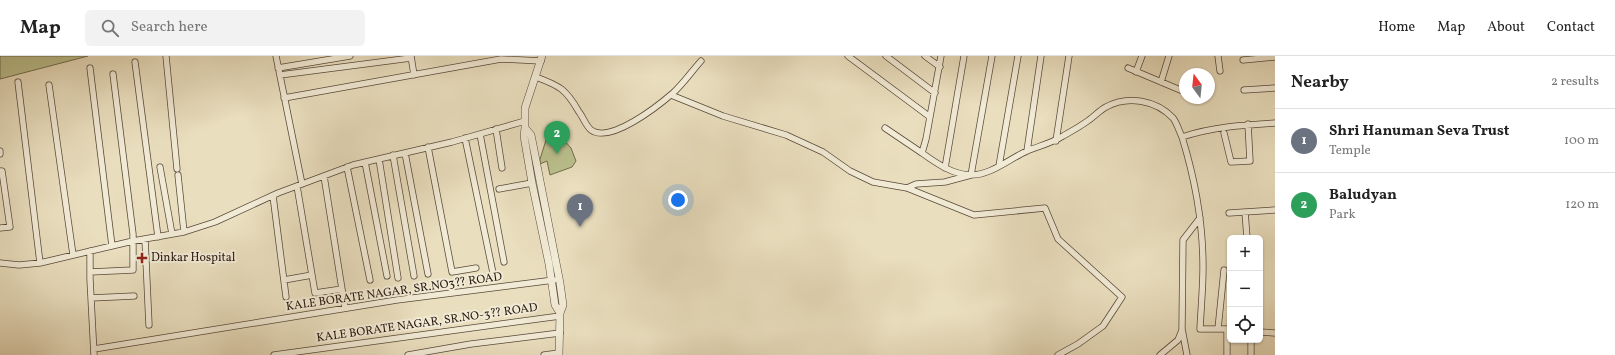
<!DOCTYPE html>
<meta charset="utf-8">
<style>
body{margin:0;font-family:Vollkorn,serif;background:#f2f2f2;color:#222}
.controls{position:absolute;right:12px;bottom:12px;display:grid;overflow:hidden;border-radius:6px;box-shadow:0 1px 3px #0004}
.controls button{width:36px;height:36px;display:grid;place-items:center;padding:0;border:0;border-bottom:1px solid #e0e0e0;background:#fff;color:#222;font:20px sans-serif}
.compass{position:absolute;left:1179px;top:12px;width:36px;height:36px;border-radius:50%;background:#fff;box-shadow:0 1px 3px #0004;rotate:345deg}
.you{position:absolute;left:678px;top:144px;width:14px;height:14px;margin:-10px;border:3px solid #fff;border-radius:50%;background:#1a73e8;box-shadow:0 0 0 6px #1a73e833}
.badge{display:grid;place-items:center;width:26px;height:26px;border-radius:50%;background:#d93025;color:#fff;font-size:13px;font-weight:700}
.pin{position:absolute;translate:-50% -33px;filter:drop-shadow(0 1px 2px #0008)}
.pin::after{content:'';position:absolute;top:21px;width:14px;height:12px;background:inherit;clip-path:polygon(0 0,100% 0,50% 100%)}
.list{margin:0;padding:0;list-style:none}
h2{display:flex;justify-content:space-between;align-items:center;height:52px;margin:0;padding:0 16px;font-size:17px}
h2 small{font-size:13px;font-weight:400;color:#767676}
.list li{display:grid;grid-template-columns:26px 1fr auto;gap:12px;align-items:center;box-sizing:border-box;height:64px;padding:0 16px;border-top:1px solid #e0e0e0}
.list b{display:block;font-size:15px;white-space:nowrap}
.list p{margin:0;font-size:13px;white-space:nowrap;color:#767676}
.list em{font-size:13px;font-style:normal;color:#767676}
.icon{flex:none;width:22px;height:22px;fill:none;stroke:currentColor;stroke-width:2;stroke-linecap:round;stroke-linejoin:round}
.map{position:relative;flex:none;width:1275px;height:299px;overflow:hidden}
header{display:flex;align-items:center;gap:24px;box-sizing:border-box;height:56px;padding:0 20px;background:#fff;border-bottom:1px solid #e0e0e0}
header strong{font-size:19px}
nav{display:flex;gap:22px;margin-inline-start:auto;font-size:14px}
.search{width:280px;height:36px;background:#f2f2f2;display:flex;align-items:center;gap:10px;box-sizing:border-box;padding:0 14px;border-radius:6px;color:#767676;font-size:15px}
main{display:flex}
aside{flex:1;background:#fff}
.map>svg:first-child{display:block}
.green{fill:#bbc08e;stroke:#716c4e}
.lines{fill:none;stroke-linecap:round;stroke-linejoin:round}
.minor-casing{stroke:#58493a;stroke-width:7}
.tertiary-casing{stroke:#58493a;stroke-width:8}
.minor{stroke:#f1ead5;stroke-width:5.5}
.tertiary{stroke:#f1ead5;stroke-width:7}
.poi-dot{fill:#8f2418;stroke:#f1ead5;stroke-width:1.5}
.labels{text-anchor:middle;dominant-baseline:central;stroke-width:4;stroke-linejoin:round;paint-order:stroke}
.poi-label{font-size:12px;fill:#27170e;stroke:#f1ead5;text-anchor:start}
.street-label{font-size:12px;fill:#27170e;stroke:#f1ead5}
</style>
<header>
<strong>Map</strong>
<div class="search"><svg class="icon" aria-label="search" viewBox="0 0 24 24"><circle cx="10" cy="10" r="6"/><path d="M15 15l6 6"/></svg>Search here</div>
<nav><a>Home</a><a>Map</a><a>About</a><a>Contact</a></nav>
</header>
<main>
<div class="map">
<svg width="1275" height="299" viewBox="0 0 1275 299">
<rect width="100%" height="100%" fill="#e9debe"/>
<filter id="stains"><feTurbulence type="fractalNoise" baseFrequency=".005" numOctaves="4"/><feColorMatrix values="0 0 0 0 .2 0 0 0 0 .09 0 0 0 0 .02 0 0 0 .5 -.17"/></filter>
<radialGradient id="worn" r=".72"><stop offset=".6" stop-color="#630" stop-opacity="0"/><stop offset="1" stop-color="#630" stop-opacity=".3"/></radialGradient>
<!-- green -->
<path class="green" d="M0 0H88L0 23Z
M547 81 562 82 571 92 576 105 572 111 550 119 547 105 540 108V103Z"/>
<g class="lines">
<!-- minor casing -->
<g class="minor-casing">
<path id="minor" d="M166 0 177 113
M276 0 302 128
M411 0 414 19
M848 0 930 61
M886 0 935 37
M925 0 940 11
M941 0 926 83 922 97C936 107 953 119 971 119 991 119 1009 103 1027 95 1039 90 1052 87 1063 80 1072 75 1081 70 1089 64 1095 60 1100 54 1106 51 1127 39 1156 44 1173 62 1177 67 1179 75 1182 81
M1218 0 1220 15
M1243 4 1275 1
M135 6 158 181
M90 12 112 190
M278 12 350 0
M1128 12 1185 36
M1136 16 1142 0
M280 19 411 2
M536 21C560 30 566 33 579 56 583 61 586 70 591 74 610 88 658 50 673 37 683 28 692 15 701 5
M18 26 40 207
M1161 26 1169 0
M49 29 73 199
M1244 34 1275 32
M671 39 723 60 786 79 823 96 850 115 873 126 907 132 974 159 1045 152 1058 183 1122 241 1103 270 1078 288 1058 299
M284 42 501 3 541 5
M885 72 922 97
M496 73 502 112
M1224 77 1231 106 1250 105 1248 68
M480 78 504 206
M465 82 493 217
M1056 85 1069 0
M428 91 452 216 476 212
M0 95V98
M1027 95 1041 0
M405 97 428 218
M393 99 414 220
M379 103 398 222
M365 106 387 220
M999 110 1018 0
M160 111 172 178
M347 111 370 224
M945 112 964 0
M0 115H2L10 171 0 172
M178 119 184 176
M324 120 345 252
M297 130 315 237 342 233
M907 132 916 128 945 126 971 119 992 0
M499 133 532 127
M273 140 286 241
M1245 156 1247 182
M1229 157 1275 154
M145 183 149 269
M90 195V223L94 299
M0 207 19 209 40 207 133 185 184 176 215 166 278 137 353 109 452 86 525 65
M90 216 133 214V178L113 18
M284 224 312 219
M91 242 134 240
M1218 273 1224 214
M1230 273H1200C1201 252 1203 232 1203 211 1203 167 1195 123 1182 81 1212 71 1243 69 1275 67
M1260 276 1275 277
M1251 284V299
M94 293 397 244 554 224
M274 299 560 260
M408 299 471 288 560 277
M544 299 559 297
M1160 299 1178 284 1182 274
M1187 299 1182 273 1183 184 1200 162
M1227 299V273"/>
</g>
<!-- tertiary casing -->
<g class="tertiary-casing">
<path id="tertiary" d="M542 0 525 52V72L531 79 533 89 560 227 563 249 560 257 559 299
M525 72 524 80 532 127 549 208 555 249 560 257"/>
</g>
<!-- minor -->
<use href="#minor" class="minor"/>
<!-- tertiary -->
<use href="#tertiary" class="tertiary"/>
</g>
<!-- markers -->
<path class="poi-dot" d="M140 196h4v4h4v4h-4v4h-4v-4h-4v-4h4z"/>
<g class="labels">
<!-- poi labels -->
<g class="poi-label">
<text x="151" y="202">Dinkar Hospital</text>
</g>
<!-- street labels -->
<g class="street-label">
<text transform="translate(394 236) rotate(-8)">KALE BORATE NAGAR, SR.NO3?? ROAD</text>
<text transform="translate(427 267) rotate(-8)">KALE BORATE NAGAR, SR.NO-3?? ROAD</text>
</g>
</g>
<rect width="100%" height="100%" filter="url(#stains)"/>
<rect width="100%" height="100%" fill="url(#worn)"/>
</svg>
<div class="controls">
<button>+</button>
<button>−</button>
<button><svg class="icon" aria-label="locate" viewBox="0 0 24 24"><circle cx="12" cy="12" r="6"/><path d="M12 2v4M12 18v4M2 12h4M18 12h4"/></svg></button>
</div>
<svg class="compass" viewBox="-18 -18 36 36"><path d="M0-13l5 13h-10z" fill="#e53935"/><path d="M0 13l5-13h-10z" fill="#767676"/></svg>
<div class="you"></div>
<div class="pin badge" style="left:580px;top:171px;background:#6b7280">1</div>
<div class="pin badge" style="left:557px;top:98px;background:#2e9e5b">2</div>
</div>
<aside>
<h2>Nearby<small>2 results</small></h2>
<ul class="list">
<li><span class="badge" style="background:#6b7280">1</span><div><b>Shri Hanuman Seva Trust</b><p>Temple</p></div><em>100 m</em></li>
<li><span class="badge" style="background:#2e9e5b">2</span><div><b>Baludyan</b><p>Park</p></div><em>120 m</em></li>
</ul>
</aside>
</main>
